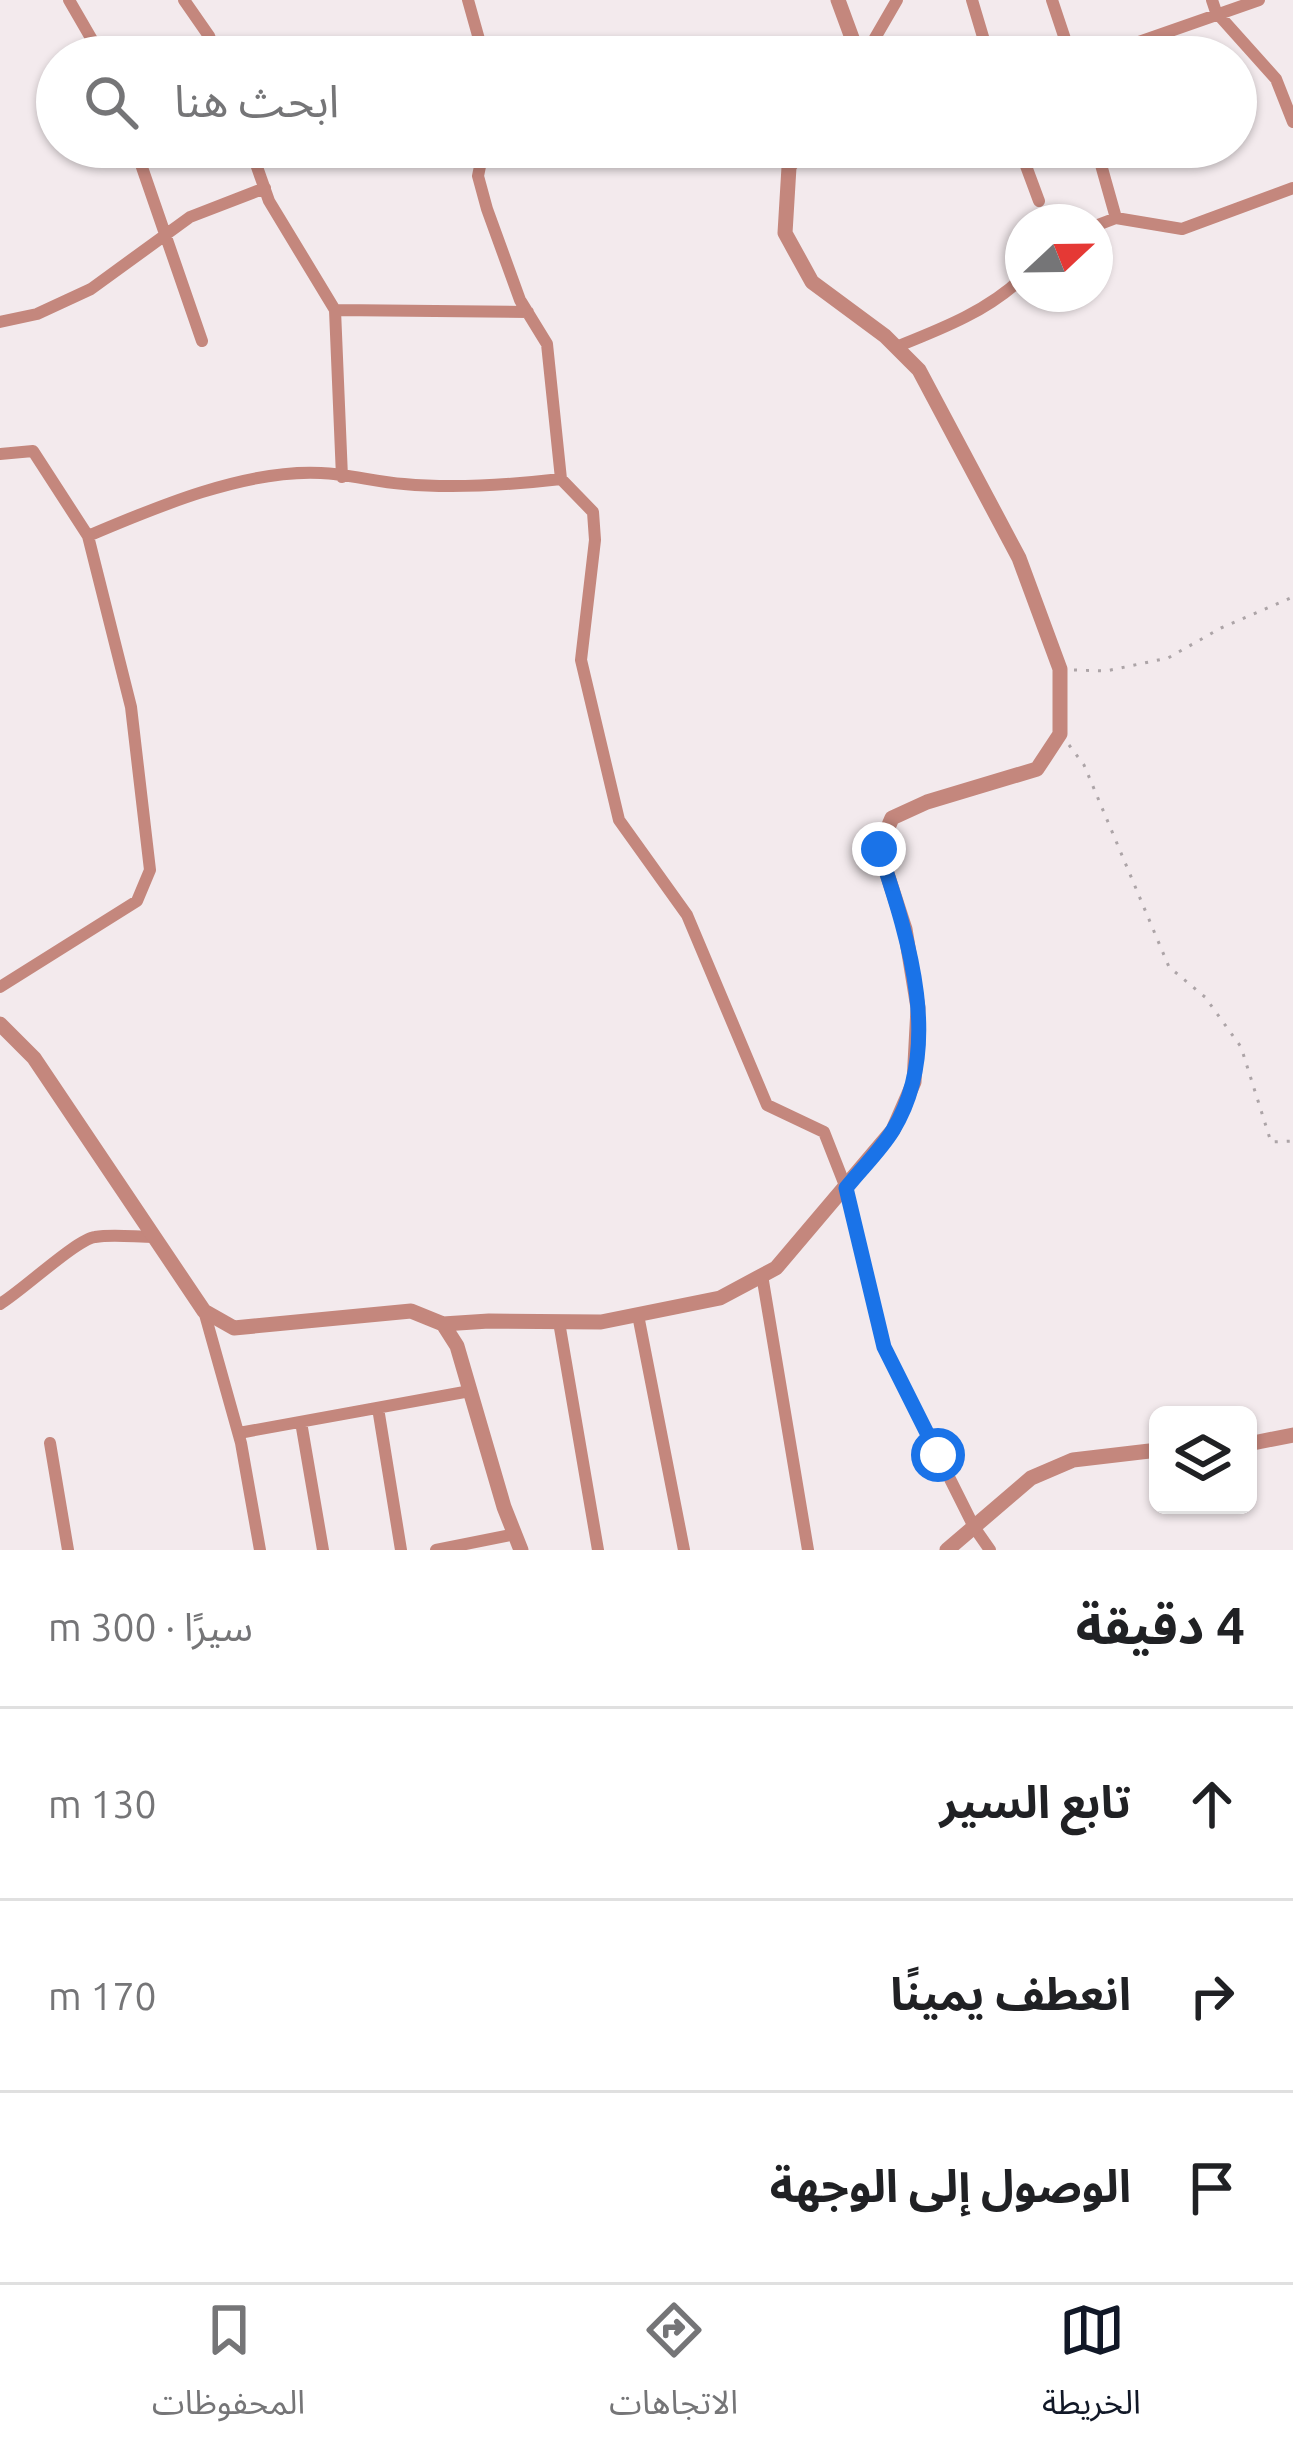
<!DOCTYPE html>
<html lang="ar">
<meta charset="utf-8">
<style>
body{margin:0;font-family:Ubuntu,"Noto Sans Arabic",sans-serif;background:#f6f6f6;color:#202124;direction:rtl}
.controls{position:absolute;right:36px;bottom:36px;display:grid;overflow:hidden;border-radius:18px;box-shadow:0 3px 9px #0004}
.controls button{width:108px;height:108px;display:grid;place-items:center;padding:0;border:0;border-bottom:3px solid #e0e0e0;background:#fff;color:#202124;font:60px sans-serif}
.compass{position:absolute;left:1005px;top:204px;width:108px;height:108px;border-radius:50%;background:#fff;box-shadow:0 3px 9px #0004;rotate:68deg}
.stop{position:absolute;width:36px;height:36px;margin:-27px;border:9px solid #1a73e8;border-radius:50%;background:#fff}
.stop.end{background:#1a73e8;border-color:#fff;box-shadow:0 3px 12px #0008}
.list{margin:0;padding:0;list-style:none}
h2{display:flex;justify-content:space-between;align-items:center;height:156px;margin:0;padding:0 48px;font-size:51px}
h2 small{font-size:39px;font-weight:400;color:#757577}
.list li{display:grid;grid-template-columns:78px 1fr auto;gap:36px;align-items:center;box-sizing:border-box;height:192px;padding:0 48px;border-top:3px solid #e0e0e0}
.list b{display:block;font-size:45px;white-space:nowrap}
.list em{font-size:39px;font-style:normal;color:#757577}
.icon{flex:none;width:66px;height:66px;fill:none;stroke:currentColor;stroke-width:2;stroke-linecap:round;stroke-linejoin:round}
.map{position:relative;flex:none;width:1293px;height:1550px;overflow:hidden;direction:ltr}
.search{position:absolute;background:#fff;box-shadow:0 3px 9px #0004;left:36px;right:36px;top:36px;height:132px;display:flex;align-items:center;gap:30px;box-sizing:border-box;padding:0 42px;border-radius:66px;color:#757577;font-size:45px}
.sheet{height:732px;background:#fff}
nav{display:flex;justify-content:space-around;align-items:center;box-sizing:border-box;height:168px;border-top:3px solid #e0e0e0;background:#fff;font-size:33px;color:#757577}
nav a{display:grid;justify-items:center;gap:6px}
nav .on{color:#111827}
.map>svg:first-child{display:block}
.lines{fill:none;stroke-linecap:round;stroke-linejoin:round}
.path{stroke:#aca4a7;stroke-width:3;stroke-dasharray:3 9;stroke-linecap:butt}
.minor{stroke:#c4877d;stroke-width:12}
.tertiary{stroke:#c4877d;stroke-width:15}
.route{stroke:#1a73e8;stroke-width:15}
</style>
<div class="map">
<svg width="1293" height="1550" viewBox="0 0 1293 1550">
<rect width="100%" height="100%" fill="#f3eaed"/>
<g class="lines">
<!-- path -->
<path class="path" d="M1074 670 1106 671 1168 658 1221 628 1293 597
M1069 745 1084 765 1169 967 1205 997 1241 1047 1271 1142 1293 1141"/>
<!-- minor -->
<path class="minor" d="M69 0 102 57
M184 0 209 36 217 57
M468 0 484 57
M972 0 989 57
M1052 0 1071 57
M1212 0 1216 12 1276 79 1293 122
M864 57 897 0
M1096 57 1259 0
M135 147 202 341
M250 147 269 201 335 310 342 477
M484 147 478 176 487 209 520 300 547 344 561 479 593 512 595 540 581 660 619 820 687 915 767 1105 824 1132 846 1188 884 1347 974 1527 990 1550
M1019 147 1039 201
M1096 147 1116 218 1182 229 1293 188
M1095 226 1116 218
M335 310 528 312
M0 322 37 314 91 289 190 217 265 188
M896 347C941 329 988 311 1023 277
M0 454 33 451 88 536 131 707 150 870 137 901 0 987
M88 536C156 507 246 469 321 473 348 474 376 482 404 484 456 489 509 485 561 479
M762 1275 808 1550
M0 1304C23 1290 77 1239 95 1237 113 1234 135 1237 154 1237
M204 1311 241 1443 260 1550
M638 1315 684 1550
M559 1322 598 1550
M378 1408 401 1550
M301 1422 323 1550
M239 1433 470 1391
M50 1443 68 1550
M436 1550 515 1534"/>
<!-- tertiary -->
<path class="tertiary" d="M838 0 859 57
M0 1024 34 1058 204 1311 234 1328 411 1311 443 1324 457 1346 504 1507 521 1550
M443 1324 489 1321 601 1322 720 1298 776 1268 893 1130 914 1082 918 1008 905 929 879 849 892 818 927 802 1037 769 1060 734V669L1019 558 919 370 885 336 812 282 785 233 789 167 802 147
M1248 1444 1293 1435
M947 1550 1031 1478 1073 1460 1158 1450"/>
</g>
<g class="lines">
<!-- route -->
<path class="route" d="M879 849C907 935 945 1045 893 1130 881 1150 861 1169 846 1188L884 1347 938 1455"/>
</g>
</svg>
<div class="controls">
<button><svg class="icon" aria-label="layers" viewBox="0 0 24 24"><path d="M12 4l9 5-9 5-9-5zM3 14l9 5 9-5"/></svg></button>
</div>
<svg class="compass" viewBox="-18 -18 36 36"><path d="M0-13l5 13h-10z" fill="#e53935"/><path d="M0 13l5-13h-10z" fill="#757577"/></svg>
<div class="stop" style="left:938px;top:1455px"></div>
<div class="stop end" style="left:879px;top:849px"></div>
<div class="search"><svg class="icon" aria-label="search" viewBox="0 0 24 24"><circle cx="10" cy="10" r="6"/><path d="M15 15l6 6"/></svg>ابحث هنا</div>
</div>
<section class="sheet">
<h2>4 دقيقة<small>سيرًا · 300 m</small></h2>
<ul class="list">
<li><svg class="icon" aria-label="ahead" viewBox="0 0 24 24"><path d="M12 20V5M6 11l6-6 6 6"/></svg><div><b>تابع السير</b></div><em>130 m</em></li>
<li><svg class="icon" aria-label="right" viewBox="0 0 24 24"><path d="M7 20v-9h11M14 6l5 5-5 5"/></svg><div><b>انعطف يمينًا</b></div><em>170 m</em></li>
<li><svg class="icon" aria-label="arrive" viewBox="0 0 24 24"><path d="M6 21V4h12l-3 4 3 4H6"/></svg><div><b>الوصول إلى الوجهة</b></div></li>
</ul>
</section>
<nav>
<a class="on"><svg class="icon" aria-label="map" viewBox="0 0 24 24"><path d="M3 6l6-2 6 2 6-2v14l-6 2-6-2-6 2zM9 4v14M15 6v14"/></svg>الخريطة</a>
<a><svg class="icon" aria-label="directions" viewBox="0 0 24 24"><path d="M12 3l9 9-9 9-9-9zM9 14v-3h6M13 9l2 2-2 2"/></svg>الاتجاهات</a>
<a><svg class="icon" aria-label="saved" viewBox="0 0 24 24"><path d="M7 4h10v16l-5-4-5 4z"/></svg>المحفوظات</a>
</nav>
